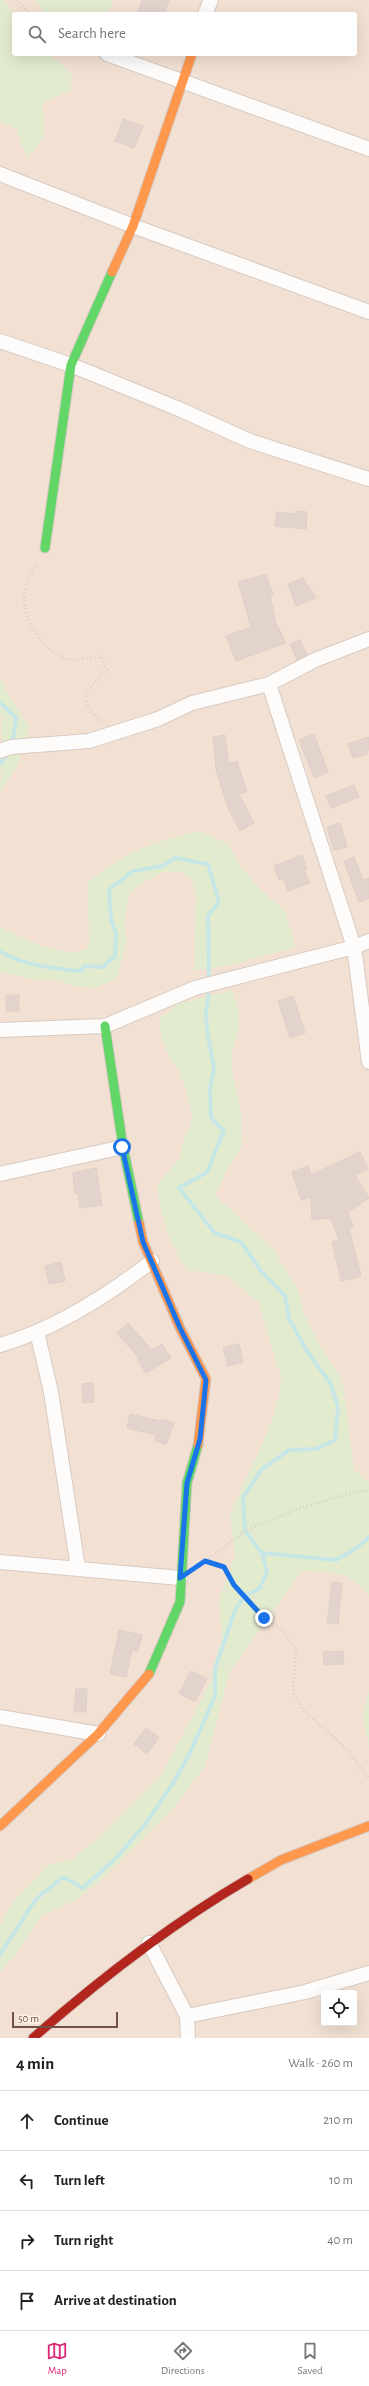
<!DOCTYPE html>
<meta charset="utf-8">
<style>
body{margin:0;font-family:"Alegreya Sans",sans-serif;background:#f2f2f2;color:#222}
.controls{position:absolute;right:12px;bottom:12px;display:grid;overflow:hidden;border-radius:4px;box-shadow:0 4px 16px #0002}
.controls button{width:36px;height:36px;display:grid;place-items:center;padding:0;border:0;border-bottom:1px solid #e0e0e0;background:#fff;color:#222;font:20px sans-serif}
.scale{position:absolute;left:12px;bottom:10px;width:106px;box-sizing:border-box;padding-left:4px;border:2px solid #725045;border-top:0;font-size:11px;line-height:14px;white-space:nowrap;color:#725045;-webkit-text-stroke:3px #fff1e4;paint-order:stroke}
.stop{position:absolute;width:12px;height:12px;margin:-9px;border:3px solid #1a73e8;border-radius:50%;background:#fff}
.stop.end{background:#1a73e8;border-color:#fff;box-shadow:0 1px 4px #0008}
.list{margin:0;padding:0;list-style:none}
h2{display:flex;justify-content:space-between;align-items:center;height:52px;margin:0;padding:0 16px;font-size:17px}
h2 small{font-size:13px;font-weight:400;color:#767676}
.list li{display:grid;grid-template-columns:26px 1fr auto;gap:12px;align-items:center;box-sizing:border-box;height:60px;padding:0 16px;border-top:1px solid #e0e0e0}
.list b{display:block;font-size:15px;white-space:nowrap}
.list em{font-size:13px;font-style:normal;color:#767676}
.icon{flex:none;width:22px;height:22px;fill:none;stroke:currentColor;stroke-width:2;stroke-linecap:round;stroke-linejoin:round}
.map{position:relative;flex:none;width:369px;height:2038px;overflow:hidden}
.search{position:absolute;background:#fff;box-shadow:0 4px 16px #0002;left:12px;right:12px;top:12px;height:44px;display:flex;align-items:center;gap:10px;box-sizing:border-box;padding:0 14px;border-radius:4px;color:#767676;font-size:15px}
.sheet{height:292px;background:#fff}
nav{display:flex;justify-content:space-around;align-items:center;box-sizing:border-box;height:56px;border-top:1px solid #e0e0e0;background:#fff;font-size:11px;color:#767676}
nav a{display:grid;justify-items:center;gap:2px}
nav .on{color:#db2777}
.map>svg:first-child{display:block}
.residential{fill:#f2e1d3;fill-rule:evenodd}
.green{fill:#e3ebce}
.lines{fill:none;stroke-linecap:round;stroke-linejoin:round}
.stream{stroke:#c6e7e5;stroke-width:4}
.building{fill:#e2d4cc;stroke:#decfc7}
.street-casing{stroke:#d7cac2;stroke-width:16}
.fast-casing{stroke:#d6c8c1;stroke-width:11}
.slow-casing{stroke:#d6c8c1;stroke-width:11}
.jam-casing{stroke:#d6c8c1;stroke-width:11}
.path{stroke:#d7ccc8;stroke-width:2.5;stroke-dasharray:1 3;stroke-linecap:butt}
.street{stroke:#fefcfb;stroke-width:14}
.fast{stroke:#63d668;stroke-width:9}
.slow{stroke:#ff974d;stroke-width:9}
.jam{stroke:#b3261e;stroke-width:9}
.route{stroke:#1a73e8;stroke-width:5}
</style>
<div class="map">
<svg width="369" height="2038" viewBox="0 0 369 2038">
<rect width="100%" height="100%" fill="#f6ede4"/>
<!-- residential -->
<path class="residential" d="M0 0H369V2038H0ZM14 14H355V54H14ZM324 1993H354V2023H324Z"/>
<!-- green -->
<path class="green" d="M0 0H4L14 15V54C45 54 51 50 72 75L71 90 42 103C44 133 50 133 28 157L21 144 17 129 0 122Z
M35 0H114L107 14H46Z
M0 677 9 696 29 726 18 765 2 789 0 797 2 715 0 714Z
M201 831 228 844 242 868 259 888 285 911 296 947 226 966 194 971 196 895 191 879 182 872H163L142 883 130 893 124 922 127 940 117 978 96 988 74 986 57 980H37L0 972V927C19 936 52 953 74 952 79 952 85 949 89 947L88 882C127 850 153 842 201 831Z
M232 990 239 1011 238 1031 232 1051V1071L241 1111 242 1147 228 1168 215 1195 274 1250 298 1291 305 1316 325 1354 338 1372 344 1389 354 1470 369 1481V1596C353 1571 330 1572 302 1571L230 1671 205 1766 172 1810 107 1875 76 1900 41 1916 17 1953 0 1972V1925L13 1902 49 1864 71 1860 95 1841 161 1776 210 1683 222 1635 219 1599 235 1556 230 1513 268 1431 279 1397 281 1377 258 1302 228 1276 187 1270C167 1239 162 1220 157 1184L179 1159 186 1133 191 1125 192 1117 189 1100 180 1073 169 1057 161 1037 159 1019 177 1004Z
M369 1689V1748L363 1717Z"/>
<g class="lines">
<!-- stream -->
<path class="stream" d="M0 703 16 718 12 745
M0 764 8 753
M0 951C19 965 57 969 81 971L84 966 103 967 115 956 116 933 111 919 109 890 133 871 162 866 175 858 208 864 219 902 208 916 209 963 208 1000 206 1009 207 1031 214 1068 210 1089 211 1118 224 1131 207 1172 179 1188 215 1233 241 1242 261 1271 285 1296 289 1319 307 1351 331 1384 338 1407 335 1440 316 1449 289 1450 262 1469 243 1497 245 1531 262 1553 336 1560 354 1550 369 1537
M0 1955 35 1900 63 1877 83 1888 117 1857 147 1822 172 1785 189 1755 215 1696V1669L235 1610 245 1596 260 1588 267 1571 262 1553"/>
</g>
<!-- building -->
<path class="building" d="M142 0H169L164 14H137Z
M123 119 143 126 134 148 115 141Z
M296 511 307 512 306 529 275 526 277 512 296 514Z
M266 574 273 595 270 596 277 628H279L285 643 236 661 226 636 251 627 238 582Z
M303 578 316 598 296 606 288 584Z
M300 640 307 655 297 660 290 644Z
M314 734 328 772 314 778 299 740Z
M225 735 229 763 237 761 247 792 239 794 254 823 240 831 228 808 216 769 213 737Z
M369 737V750H366L367 754 353 758 348 744Z
M354 785 359 797 331 808 326 796Z
M340 823 347 847 334 850 327 827Z
M302 855 307 869 304 870 310 883 288 891 283 878 279 880 274 866Z
M354 857 363 880 369 878V898L359 902 344 861Z
M6 995H19V1011H6Z
M293 996 305 1033 290 1038 278 1001Z
M360 1152 368 1169 355 1175 369 1198 348 1212 353 1227 349 1228 361 1276 341 1281 332 1242 339 1240 331 1218 312 1220 311 1197 301 1200 292 1172 308 1166 311 1175Z
M96 1168 102 1205 80 1208 78 1194H75L73 1173Z
M61 1262 65 1281 49 1284 45 1266Z
M128 1323 152 1350 162 1344 171 1358 146 1373 137 1359 139 1358 117 1333Z
M239 1344 243 1362 228 1366 223 1348Z
M93 1383 94 1402 83 1403 82 1384Z
M130 1414 161 1421 162 1419 174 1423 166 1445 154 1440 156 1435 127 1428Z
M332 1582 342 1583 338 1624 327 1623Z
M119 1630 142 1635 138 1651 132 1650 126 1677 110 1674Z
M343 1651 344 1664 324 1665 323 1652Z
M191 1671 207 1679 195 1702 179 1693Z
M76 1689H87L86 1712H74Z
M146 1728 159 1738 147 1754 134 1744Z"/>
<g class="lines">
<!-- street casing -->
<g class="street-casing">
<path id="street" d="M205 14 211 0
M107 54 369 149
M0 174 133 226 369 312
M0 341 71 365 179 409 250 441 369 479
M269 684 354 947 369 1062
M0 751 11 747 89 741 158 719 192 703 269 684 315 660 369 639
M0 1030 105 1026 195 988 354 947 369 941
M0 1174 123 1147
M37 1332 51 1392 78 1568
M0 1345C55 1329 107 1296 152 1261
M0 1562 180 1578
M0 1717 98 1734
M149 1943 187 2016 188 2038
M187 2016 305 1992 369 1973"/>
</g>
<!-- fast casing -->
<g class="fast-casing">
<path id="fast" d="M45 548 71 365 112 272
M105 1026 123 1147 139 1223
M149 1674 180 1602 187 1483 198 1445"/>
</g>
<!-- slow casing -->
<g class="slow-casing">
<path id="slow" d="M112 272 133 226 192 54
M139 1223 143 1242 180 1328 206 1379 198 1445
M0 1826 98 1734 149 1674
M248 1879 281 1860 369 1826"/>
</g>
<!-- jam casing -->
<g class="jam-casing">
<path id="jam" d="M33 2038C100 1979 171 1924 248 1879"/>
</g>
<!-- path -->
<path class="path" d="M16 0 31 14
M37 563C34 569 29 575 27 582 16 611 39 650 67 659 76 661 91 657 101 657L107 669 86 692C86 710 91 711 103 723
M206 1561 245 1531 295 1510 351 1493 369 1490
M198 1566 205 1561 224 1567 234 1585 264 1618 280 1628 296 1648 293 1692 305 1712 345 1747 369 1779"/>
<!-- street -->
<use href="#street" class="street"/>
<!-- fast -->
<use href="#fast" class="fast"/>
<!-- slow -->
<use href="#slow" class="slow"/>
<!-- jam -->
<use href="#jam" class="jam"/>
</g>
<g class="lines">
<!-- route -->
<path class="route" d="M122 1147 143 1242 180 1328 206 1380 200 1439 187 1483 180 1578 205 1561 224 1567 234 1585 264 1618"/>
</g>
</svg>
<div class="controls">
<button><svg class="icon" aria-label="locate" viewBox="0 0 24 24"><circle cx="12" cy="12" r="6"/><path d="M12 2v4M12 18v4M2 12h4M18 12h4"/></svg></button>
</div>
<div class="scale">50 m</div>
<div class="stop" style="left:122px;top:1147px"></div>
<div class="stop end" style="left:264px;top:1618px"></div>
<div class="search"><svg class="icon" aria-label="search" viewBox="0 0 24 24"><circle cx="10" cy="10" r="6"/><path d="M15 15l6 6"/></svg>Search here</div>
</div>
<section class="sheet">
<h2>4 min<small>Walk · 260 m</small></h2>
<ul class="list">
<li><svg class="icon" aria-label="ahead" viewBox="0 0 24 24"><path d="M12 20V5M6 11l6-6 6 6"/></svg><div><b>Continue</b></div><em>210 m</em></li>
<li><svg class="icon" aria-label="left" viewBox="0 0 24 24"><path d="M17 20v-9H6M10 6l-5 5 5 5"/></svg><div><b>Turn left</b></div><em>10 m</em></li>
<li><svg class="icon" aria-label="right" viewBox="0 0 24 24"><path d="M7 20v-9h11M14 6l5 5-5 5"/></svg><div><b>Turn right</b></div><em>40 m</em></li>
<li><svg class="icon" aria-label="arrive" viewBox="0 0 24 24"><path d="M6 21V4h12l-3 4 3 4H6"/></svg><div><b>Arrive at destination</b></div></li>
</ul>
</section>
<nav>
<a class="on"><svg class="icon" aria-label="map" viewBox="0 0 24 24"><path d="M3 6l6-2 6 2 6-2v14l-6 2-6-2-6 2zM9 4v14M15 6v14"/></svg>Map</a>
<a><svg class="icon" aria-label="directions" viewBox="0 0 24 24"><path d="M12 3l9 9-9 9-9-9zM9 14v-3h6M13 9l2 2-2 2"/></svg>Directions</a>
<a><svg class="icon" aria-label="saved" viewBox="0 0 24 24"><path d="M7 4h10v16l-5-4-5 4z"/></svg>Saved</a>
</nav>
